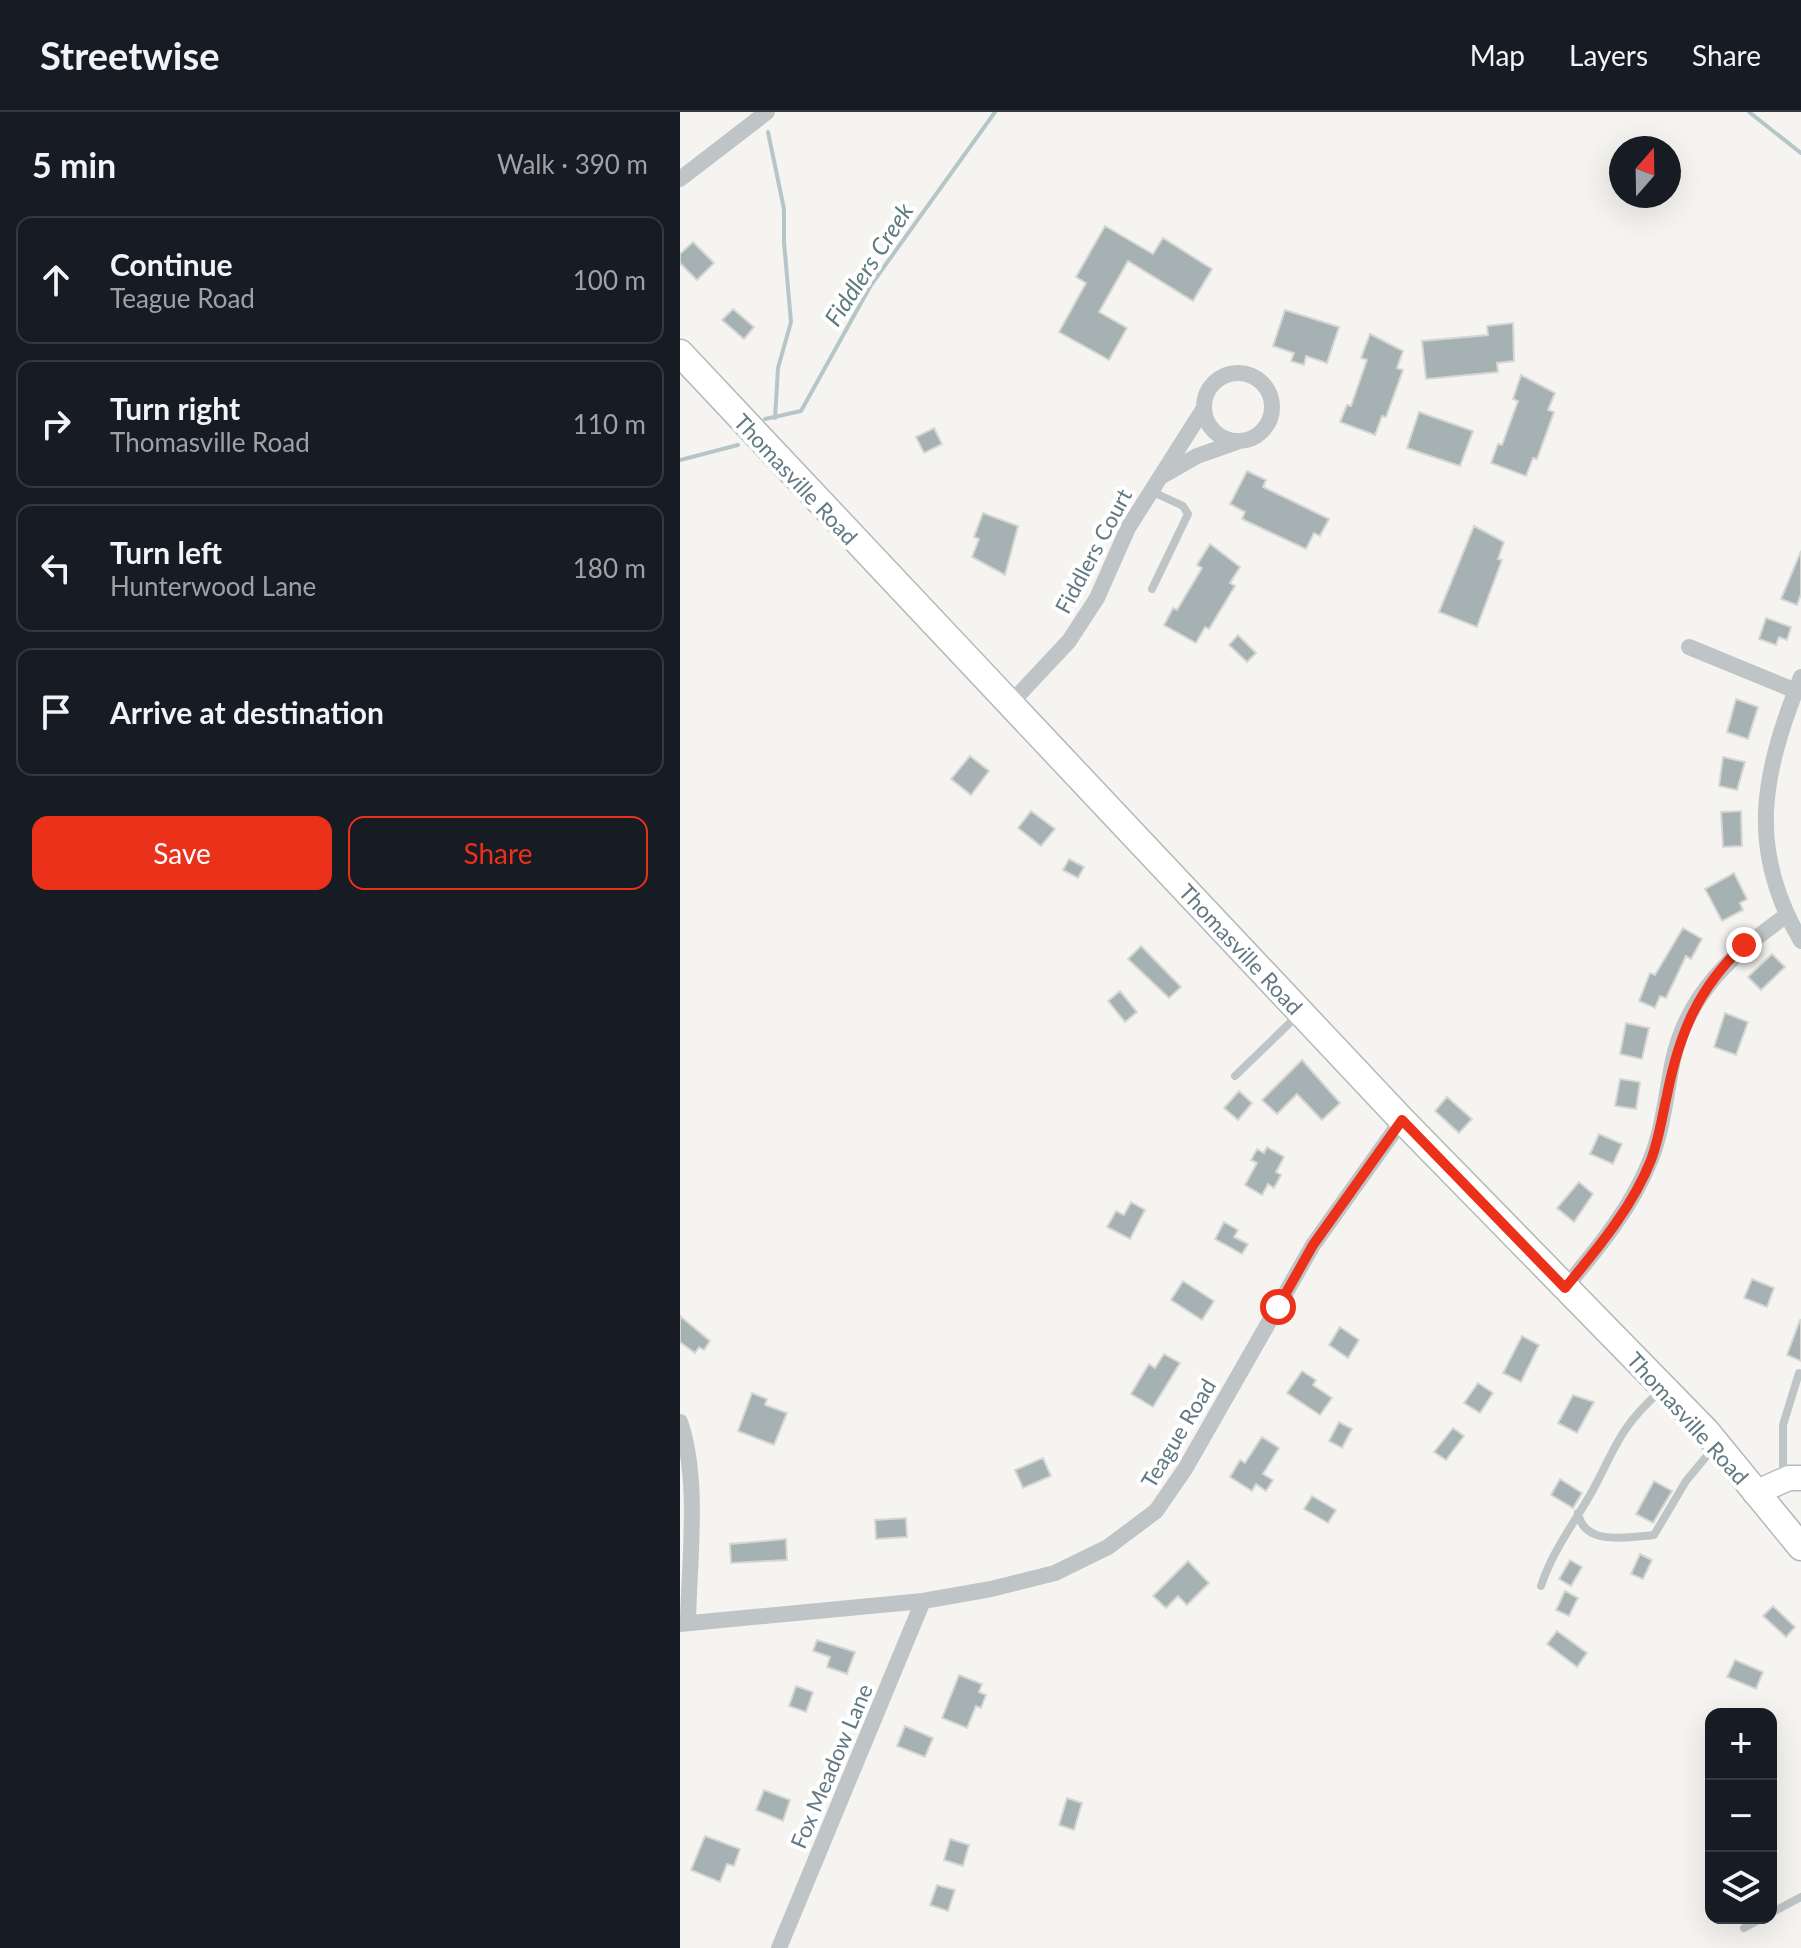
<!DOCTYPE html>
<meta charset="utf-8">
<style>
body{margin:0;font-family:Lato,sans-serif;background:#20242c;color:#f1f3f6}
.controls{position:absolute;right:24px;bottom:24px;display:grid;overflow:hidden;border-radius:16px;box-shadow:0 8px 32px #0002}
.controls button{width:72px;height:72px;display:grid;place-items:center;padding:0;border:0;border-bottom:2px solid #363941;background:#171b24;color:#f1f3f6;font:40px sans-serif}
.compass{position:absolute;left:929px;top:24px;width:72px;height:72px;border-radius:50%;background:#171b24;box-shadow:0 8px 32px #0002;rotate:20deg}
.stop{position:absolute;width:24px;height:24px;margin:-18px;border:6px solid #eb311a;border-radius:50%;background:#fff}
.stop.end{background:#eb311a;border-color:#fff;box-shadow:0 2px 8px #0008}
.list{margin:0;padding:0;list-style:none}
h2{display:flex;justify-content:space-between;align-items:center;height:104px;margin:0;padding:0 32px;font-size:34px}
h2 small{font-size:26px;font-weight:400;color:#9ea1a6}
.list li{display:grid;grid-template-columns:52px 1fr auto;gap:24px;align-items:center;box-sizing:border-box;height:128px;margin:0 16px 16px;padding:0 16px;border:2px solid #363941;border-radius:16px}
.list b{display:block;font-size:30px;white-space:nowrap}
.list p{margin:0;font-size:26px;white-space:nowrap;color:#9ea1a6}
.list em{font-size:26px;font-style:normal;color:#9ea1a6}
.actions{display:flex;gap:16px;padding:24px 32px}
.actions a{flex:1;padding:18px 0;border:2px solid #eb311a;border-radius:16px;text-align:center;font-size:28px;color:#eb311a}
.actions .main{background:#eb311a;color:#fff}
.icon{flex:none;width:44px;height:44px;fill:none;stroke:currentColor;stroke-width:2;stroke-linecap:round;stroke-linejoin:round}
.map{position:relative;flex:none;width:1121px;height:1836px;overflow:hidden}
header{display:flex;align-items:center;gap:48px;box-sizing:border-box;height:112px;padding:0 40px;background:#171b24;border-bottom:2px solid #363941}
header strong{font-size:38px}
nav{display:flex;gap:44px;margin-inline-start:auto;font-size:28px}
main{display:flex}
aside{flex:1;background:#171b24}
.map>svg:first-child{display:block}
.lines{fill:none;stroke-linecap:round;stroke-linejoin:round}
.stream{stroke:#b6c6c8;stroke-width:4}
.building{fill:#a6b1b4;stroke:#d6d6d3;stroke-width:2}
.secondary-casing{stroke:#b4babe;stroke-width:27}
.primary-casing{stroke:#b3b8bb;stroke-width:29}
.lane{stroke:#bfc5c7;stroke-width:8}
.street{stroke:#bfc5c7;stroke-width:16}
.secondary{stroke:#fff;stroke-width:24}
.primary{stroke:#fff;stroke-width:26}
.route{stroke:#eb311a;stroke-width:10}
.labels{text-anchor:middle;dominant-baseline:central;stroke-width:8;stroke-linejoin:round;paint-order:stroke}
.street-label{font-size:22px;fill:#627883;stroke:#fff}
.water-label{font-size:24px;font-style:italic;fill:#5e7b80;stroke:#fff}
</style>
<header>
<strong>Streetwise</strong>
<nav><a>Map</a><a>Layers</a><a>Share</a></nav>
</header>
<main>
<aside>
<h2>5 min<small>Walk · 390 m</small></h2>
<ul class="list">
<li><svg class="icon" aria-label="ahead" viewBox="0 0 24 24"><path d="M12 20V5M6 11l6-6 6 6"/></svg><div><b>Continue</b><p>Teague Road</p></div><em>100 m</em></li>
<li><svg class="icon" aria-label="right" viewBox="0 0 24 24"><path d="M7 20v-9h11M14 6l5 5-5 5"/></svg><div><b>Turn right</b><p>Thomasville Road</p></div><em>110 m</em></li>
<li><svg class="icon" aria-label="left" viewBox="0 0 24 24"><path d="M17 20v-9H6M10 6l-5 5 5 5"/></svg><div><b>Turn left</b><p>Hunterwood Lane</p></div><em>180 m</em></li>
<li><svg class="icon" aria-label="arrive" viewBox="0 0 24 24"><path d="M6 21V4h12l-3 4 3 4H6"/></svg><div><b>Arrive at destination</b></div></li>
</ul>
<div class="actions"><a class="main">Save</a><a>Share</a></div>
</aside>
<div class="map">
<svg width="1121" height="1836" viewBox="0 0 1121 1836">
<rect width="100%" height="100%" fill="#f5f4f0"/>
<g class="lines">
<!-- stream -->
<path class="stream" d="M1069 0 1121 41
M88 20 104 97V130L111 210 98 256 95 306
M85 307 121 299 191 173 315 0
M0 348 58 333"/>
</g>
<!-- building -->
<path class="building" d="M425 114 473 142 483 126 532 157 513 189 448 149 419 200 447 216 429 248 379 220 406 171 396 165Z
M13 130 34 151 17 168 0 151V142Z
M53 197 74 215 64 227 42 208Z
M605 198 659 215 647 251 626 244 624 253 611 249 614 241 593 234Z
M833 211 834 249 817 251 818 260 746 267 742 229 808 223 807 214Z
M690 222 723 239 717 256 723 258 706 305 702 304 695 323 660 310 667 293 671 294 687 248 681 246Z
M841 263 875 281 868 298 874 300 857 347 853 346 846 364 811 351 818 332 822 333 838 289 833 287Z
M739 300 793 319 780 354 727 336Z
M254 316 262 332 244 341 236 325Z
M567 359 586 368 583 375 649 407 640 424 634 421 626 437 562 407 565 400 550 392Z
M303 401 338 414 325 463 292 445 299 427 294 425Z
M794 414 824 430 818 447 822 448 797 515 759 500Z
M530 432 560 455 550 471 555 474 529 517 525 515 516 531 484 513 493 496 497 498 522 456 517 453Z
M1121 439V482L1117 493 1101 487Z
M1086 506 1111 515 1107 528 1099 525 1096 533 1079 527Z
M558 523 576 541 567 550 549 533Z
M1056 587 1078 595 1068 627 1047 620Z
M290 644 309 659 291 683 271 667Z
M1043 645 1065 650 1057 678 1039 674Z
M351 699 375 717 361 734 338 716Z
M1061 699 1062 734 1043 735 1041 700Z
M389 747 404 755 398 766 383 758Z
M1054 761 1067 787 1060 791 1063 798 1042 809 1025 777Z
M1003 816 1022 827 1011 847 1006 844 986 886 980 884 975 896 959 889 970 861 975 863Z
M461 834 501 875 489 886 448 847Z
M1092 842 1105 855 1081 878 1068 865Z
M440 879 457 900 445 910 428 889Z
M1045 901 1068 910 1056 943 1034 935Z
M946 911 969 916 962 947 940 942Z
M622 948 660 991 642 1008 617 982 597 1002 582 988Z
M940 967 960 970 956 997 935 994Z
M559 979 572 991 558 1008 544 996Z
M767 985 792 1007 779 1021 755 999Z
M919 1022 942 1032 933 1052 910 1042Z
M587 1035 604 1045 596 1060 601 1063 594 1076 588 1072 582 1083 565 1073 577 1051 571 1048 577 1037 584 1041Z
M899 1070 913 1082 894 1110 877 1096Z
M451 1090 465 1098 450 1127 427 1115 436 1099 444 1103Z
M544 1110 558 1118 554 1125 568 1132 562 1142 535 1127Z
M1072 1167 1094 1176 1087 1195 1064 1186Z
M503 1169 534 1189 522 1208 491 1188Z
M0 1204 30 1229 24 1238 19 1235 15 1241 0 1230Z
M1120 1208H1121V1249L1107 1243Z
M660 1215 679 1228 668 1246 649 1233Z
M842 1224 859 1233 841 1270 823 1261Z
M484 1242 500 1251 473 1295 451 1282 469 1252 475 1256Z
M622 1259 636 1268 633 1273 652 1286 640 1303 607 1281Z
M798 1271 813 1281 800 1301 784 1291Z
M72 1281 87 1287 85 1293 107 1301 94 1333 58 1319Z
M893 1283 914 1290 897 1321 878 1311Z
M659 1310 672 1317 662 1336 649 1329Z
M773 1316 784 1324 766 1348 754 1340Z
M582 1325 599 1336 583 1362 593 1368 586 1379 576 1372 572 1379 550 1365 560 1348 565 1351Z
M363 1346 371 1364 343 1376 335 1358Z
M880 1367 902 1381 893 1396 871 1383Z
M974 1369 992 1379 973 1411 956 1402Z
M632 1384 656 1398 648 1411 624 1397Z
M226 1406 227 1425 196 1427 195 1408Z
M106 1427 107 1448 51 1451 50 1432Z
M960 1442 972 1448 963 1467 951 1462Z
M890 1448 902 1455 891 1474 879 1467Z
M508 1449 529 1471 507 1493 498 1484 486 1496 473 1484Z
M885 1479 898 1486 889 1504 876 1498Z
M1093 1494 1115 1515 1106 1525 1083 1504Z
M877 1519 907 1541 897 1555 867 1532Z
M137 1528 175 1540 167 1562 147 1555 150 1545 133 1539Z
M1055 1548 1083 1560 1076 1577 1047 1565Z
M279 1563 302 1572 299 1580 306 1583 301 1596 296 1594 287 1616 262 1606Z
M116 1574 133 1580 126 1600 109 1594Z
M225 1614 253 1626 245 1645 217 1634Z
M84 1678 110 1688 103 1709 76 1698Z
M387 1686 402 1691 394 1718 379 1713Z
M25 1724 60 1737 54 1754 47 1752 40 1770 11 1758Z
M270 1727 289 1733 283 1754 264 1748Z
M257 1773 275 1778 268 1799 250 1793Z"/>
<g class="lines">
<!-- secondary casing -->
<g class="secondary-casing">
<path id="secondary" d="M1075 1381 1109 1366H1121"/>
</g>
<!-- primary casing -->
<g class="primary-casing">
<path id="primary" d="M0 241 722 1008 1026 1319 1121 1435"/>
</g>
<!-- lane -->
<path class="lane" d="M471 379 503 394 508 402 472 477
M555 964 617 904
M1103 1364V1313L1119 1261
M898 1401C904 1435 949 1425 974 1423L1006 1369 1035 1334
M861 1474C873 1437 896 1409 914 1376 938 1330 940 1316 980 1279
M1091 1801 1121 1785
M1064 1816 1082 1806"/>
<!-- street -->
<path class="street" d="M0 67 87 0
M524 295a34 34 0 1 1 68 0a34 34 0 1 1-68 0Z
M482 364 517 344 557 330
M1009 535 1116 579
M1121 565C1083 661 1066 735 1121 829
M329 593 389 529 417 486 448 416 524 296
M885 1176C917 1137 951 1097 970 1049 983 1018 986 982 993 948 1008 881 1053 841 1107 803
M0 1310C20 1367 9 1450 8 1511
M0 1512 243 1489 311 1477 375 1461 428 1435 476 1399 505 1357 633 1133 722 1008
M99 1836 243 1489"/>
<!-- secondary -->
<use href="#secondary" class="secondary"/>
<!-- primary -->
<use href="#primary" class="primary"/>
</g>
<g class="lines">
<!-- route -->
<path class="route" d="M598 1195 633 1133 722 1008 885 1176C917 1137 952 1096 971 1048 979 1027 982 1005 987 983 999 922 1018 876 1064 833"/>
</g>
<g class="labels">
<!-- street labels -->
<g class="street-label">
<text transform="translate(116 367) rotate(47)">Thomasville Road</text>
<text transform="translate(413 439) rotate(-62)">Fiddlers Court</text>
<text transform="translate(561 837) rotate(47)">Thomasville Road</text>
<text transform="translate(1008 1306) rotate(48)">Thomasville Road</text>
<text transform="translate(498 1321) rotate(-59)">Teague Road</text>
<text transform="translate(151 1654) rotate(-67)">Fox Meadow Lane</text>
</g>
<!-- water labels -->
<g class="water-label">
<text transform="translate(188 152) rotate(-57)">Fiddlers Creek</text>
</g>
</g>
</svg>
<div class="controls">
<button>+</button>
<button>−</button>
<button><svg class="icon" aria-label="layers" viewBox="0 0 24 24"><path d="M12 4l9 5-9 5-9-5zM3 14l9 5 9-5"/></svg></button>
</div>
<svg class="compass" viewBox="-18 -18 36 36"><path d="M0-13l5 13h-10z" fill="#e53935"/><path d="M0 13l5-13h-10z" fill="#9ea1a6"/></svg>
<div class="stop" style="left:598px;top:1195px"></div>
<div class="stop end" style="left:1064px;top:833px"></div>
</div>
</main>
